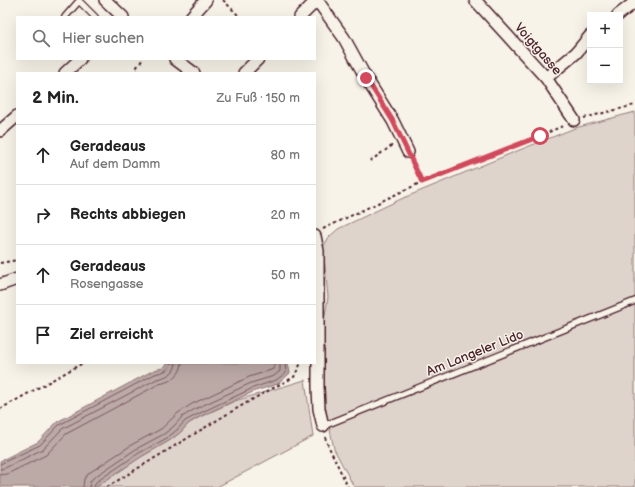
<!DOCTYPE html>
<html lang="de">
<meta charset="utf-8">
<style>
body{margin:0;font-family:"Balsamiq Sans",sans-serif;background:#f2f2f2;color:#222}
.controls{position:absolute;right:12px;top:12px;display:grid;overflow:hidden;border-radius:0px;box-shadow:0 4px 16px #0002}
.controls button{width:36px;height:36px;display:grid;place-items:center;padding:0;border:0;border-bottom:1px solid #e0e0e0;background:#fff;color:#222;font:20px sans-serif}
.stop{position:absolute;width:12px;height:12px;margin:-9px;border:3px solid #d1495b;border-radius:50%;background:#fff}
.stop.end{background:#d1495b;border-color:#fff;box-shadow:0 1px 4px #0008}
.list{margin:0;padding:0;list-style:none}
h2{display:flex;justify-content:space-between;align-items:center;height:52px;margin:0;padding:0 16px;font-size:17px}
h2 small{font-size:13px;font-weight:400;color:#767676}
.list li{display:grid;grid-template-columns:26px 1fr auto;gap:12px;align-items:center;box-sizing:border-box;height:60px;padding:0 16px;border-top:1px solid #e0e0e0}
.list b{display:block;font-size:15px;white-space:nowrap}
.list p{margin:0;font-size:13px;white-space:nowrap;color:#767676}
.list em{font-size:13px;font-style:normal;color:#767676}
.icon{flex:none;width:22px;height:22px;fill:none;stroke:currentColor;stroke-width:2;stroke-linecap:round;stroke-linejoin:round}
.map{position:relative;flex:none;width:635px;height:487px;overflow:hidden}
.search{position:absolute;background:#fff;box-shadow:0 4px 16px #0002;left:16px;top:16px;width:300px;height:44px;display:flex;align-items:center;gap:10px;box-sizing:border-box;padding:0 14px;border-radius:0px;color:#767676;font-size:15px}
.panel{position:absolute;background:#fff;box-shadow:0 4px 16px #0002;left:16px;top:72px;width:300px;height:292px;border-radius:0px}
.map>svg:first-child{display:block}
.green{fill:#ded4cc;stroke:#947a7c}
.water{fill:#bcaaa7;stroke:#8e7275}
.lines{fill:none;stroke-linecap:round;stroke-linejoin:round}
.shore{stroke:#78575d;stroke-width:1}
.lane-casing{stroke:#4a1f2b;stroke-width:8}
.street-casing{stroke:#4a1f2b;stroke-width:14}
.path{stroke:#4a1f2b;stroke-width:2;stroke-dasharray:3 3;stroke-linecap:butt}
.lane{stroke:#f7f3e8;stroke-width:5.5}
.street{stroke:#f7f3e8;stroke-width:11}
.route{stroke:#d1495b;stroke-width:5}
.labels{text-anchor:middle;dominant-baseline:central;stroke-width:3;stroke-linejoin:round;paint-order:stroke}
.street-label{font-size:13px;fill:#4a1f2b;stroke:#f7f3e8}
</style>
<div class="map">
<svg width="635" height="487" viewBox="0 0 635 487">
<rect width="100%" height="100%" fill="#f7f3e8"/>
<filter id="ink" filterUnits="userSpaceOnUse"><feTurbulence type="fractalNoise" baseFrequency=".025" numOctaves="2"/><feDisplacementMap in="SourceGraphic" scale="8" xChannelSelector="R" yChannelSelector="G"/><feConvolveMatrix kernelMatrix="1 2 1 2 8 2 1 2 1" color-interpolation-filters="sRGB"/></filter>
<g filter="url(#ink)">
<!-- green -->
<path class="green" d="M635 112V487H354L334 449 320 382 323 327 328 297 323 247 329 237 338 229 401 199 512 153 575 128Z
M305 380 313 436 217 487H96L141 457 169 441 181 432 188 424 200 417 235 401Z"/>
<!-- water -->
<path class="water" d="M168 363H288L290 373 278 384 255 391 199 417 188 424 181 432 169 441 141 457 96 487H0V461L38 442 57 422 154 370 163 368Z"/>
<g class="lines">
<!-- shore -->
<path class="shore" d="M0 464 40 445 59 425 155 374C162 372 170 371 171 363
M0 469 5 468 43 449 62 429 157 379C166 377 175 374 176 363
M0 475 7 474 46 455 66 434 159 384C170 382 181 376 182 363
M83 487 84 479 89 473 133 444 161 429 178 413 192 404 249 377 271 370 274 368V363
M89 487 90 482 93 478 136 449 164 434 174 426 182 417 195 409 251 383 274 376 280 371V363
M94 487 96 482 139 453 167 438 178 429 185 421 198 414 253 388 276 380 286 373 285 363"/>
<!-- lane casing -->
<g class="lane-casing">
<path id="lane" d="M65 17 79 1 95 17
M323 426 635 301"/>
</g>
<!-- street casing -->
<g class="street-casing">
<path id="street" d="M105 0 123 17
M317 0 344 38 366 78 393 121 408 152
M475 0 546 78 574 120
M618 15 635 2
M191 17 206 0
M300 17 317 0
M175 59 194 73
M65 73 80 59
M244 73 258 59
M546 78 576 53 590 36
M0 131 17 116
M315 236 318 251V387L319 409 323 426
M0 285 17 279"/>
</g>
<!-- path -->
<path class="path" d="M223 0 240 17
M138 73 136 68 143 59
M584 118 635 105
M370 161 393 145
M412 162 422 182
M323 229 422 182 540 136 565 125
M0 263 17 260
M0 409 83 363
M325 437 327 443 348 487
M107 487 219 419 260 395 294 377 301 363"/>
<!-- lane -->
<use href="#lane" class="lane"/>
<!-- street -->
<use href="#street" class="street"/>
</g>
</g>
<g class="lines" filter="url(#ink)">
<!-- route -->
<path class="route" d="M366 78 393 121 422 182 540 136"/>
</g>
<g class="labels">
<!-- street labels -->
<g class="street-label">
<text transform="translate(538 49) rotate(49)">Voigtgasse</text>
<text transform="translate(475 353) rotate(-22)">Am Langeler Lido</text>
</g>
</g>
</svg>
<div class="controls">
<button>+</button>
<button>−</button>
</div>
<div class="stop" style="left:540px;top:136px"></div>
<div class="stop end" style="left:366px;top:78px"></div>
<div class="search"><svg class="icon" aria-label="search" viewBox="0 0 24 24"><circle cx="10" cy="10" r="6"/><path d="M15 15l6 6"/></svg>Hier suchen</div>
<section class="panel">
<h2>2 Min.<small>Zu Fuß · 150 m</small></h2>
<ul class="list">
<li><svg class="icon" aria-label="ahead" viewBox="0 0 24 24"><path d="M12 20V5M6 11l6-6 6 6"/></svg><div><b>Geradeaus</b><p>Auf dem Damm</p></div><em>80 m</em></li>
<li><svg class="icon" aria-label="right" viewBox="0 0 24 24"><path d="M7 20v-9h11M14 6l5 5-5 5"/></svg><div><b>Rechts abbiegen</b></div><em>20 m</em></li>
<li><svg class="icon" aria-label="ahead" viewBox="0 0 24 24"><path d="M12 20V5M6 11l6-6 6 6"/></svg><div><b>Geradeaus</b><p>Rosengasse</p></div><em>50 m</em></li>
<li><svg class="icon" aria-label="arrive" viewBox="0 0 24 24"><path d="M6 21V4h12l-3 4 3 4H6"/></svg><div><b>Ziel erreicht</b></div></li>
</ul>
</section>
</div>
